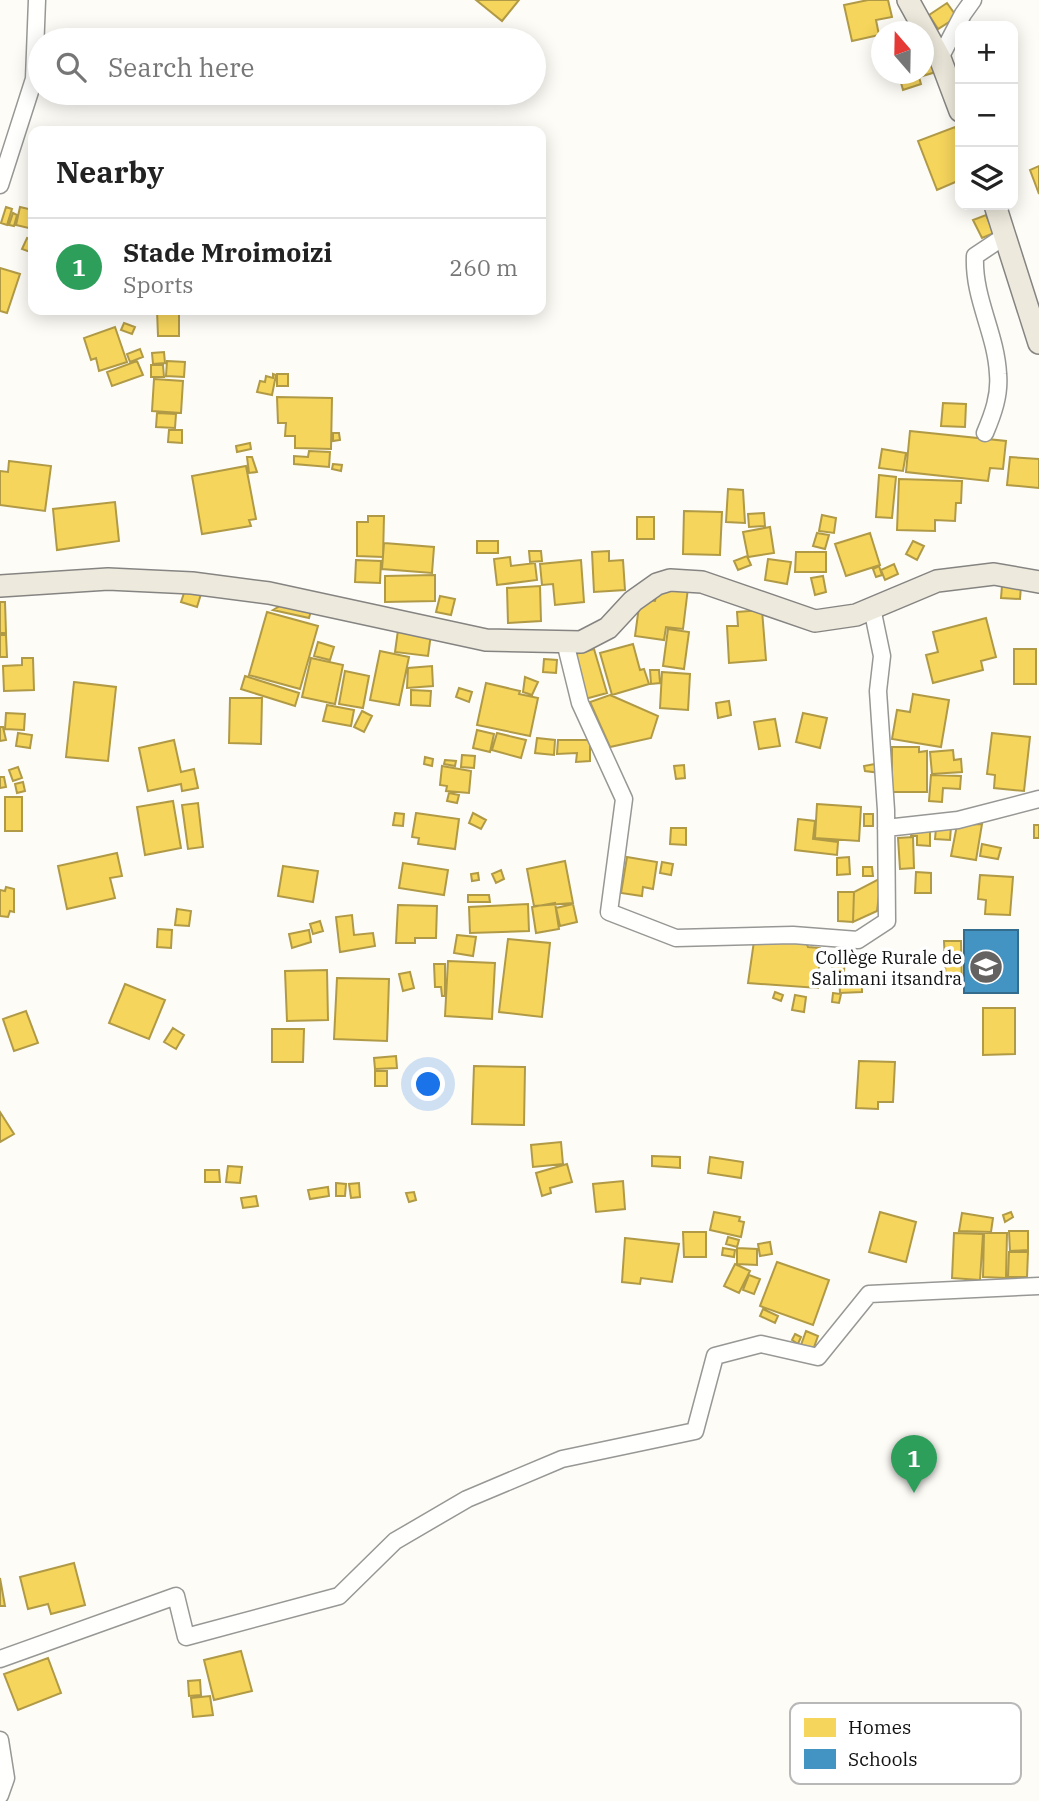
<!DOCTYPE html>
<meta charset="utf-8">
<style>
body{margin:0;font-family:"IBM Plex Serif",serif;background:#f6f6f6;color:#222}
.controls{position:absolute;right:21px;top:21px;display:grid;overflow:hidden;border-radius:14px;box-shadow:0 4px 18px #0003}
.controls button{width:63px;height:63px;display:grid;place-items:center;padding:0;border:0;border-bottom:2px solid #e0e0e0;background:#fff;color:#222;font:35px sans-serif}
.compass{position:absolute;left:871px;top:21px;width:63px;height:63px;border-radius:50%;background:#fff;box-shadow:0 4px 18px #0003;rotate:340deg}
.you{position:absolute;left:429px;top:1085px;width:24px;height:24px;margin:-18px;border:5px solid #fff;border-radius:50%;background:#1a73e8;box-shadow:0 0 0 10px #1a73e833}
.badge{display:grid;place-items:center;width:46px;height:46px;border-radius:50%;background:#646362;color:#fff;font-size:23px;font-weight:700}
.pin{position:absolute;translate:-50% -58px;filter:drop-shadow(0 2px 4px #0008)}
.pin::after{content:'';position:absolute;top:37px;width:24px;height:21px;background:inherit;clip-path:polygon(0 0,100% 0,50% 100%)}
.list{margin:0;padding:0;list-style:none}
h2{display:flex;justify-content:space-between;align-items:center;height:91px;margin:0;padding:0 28px;font-size:30px}
h2 small{font-size:23px;font-weight:400;color:#767676}
.list li{display:grid;grid-template-columns:46px 1fr auto;gap:21px;align-items:center;box-sizing:border-box;height:98px;padding:0 28px;border-top:2px solid #e0e0e0}
.list b{display:block;font-size:26px;white-space:nowrap}
.list p{margin:0;font-size:23px;white-space:nowrap;color:#767676}
.list em{font-size:23px;font-style:normal;color:#767676}
.icon{flex:none;width:38px;height:38px;fill:none;stroke:currentColor;stroke-width:2;stroke-linecap:round;stroke-linejoin:round}
.map{position:relative;flex:none;width:1039px;height:1801px;overflow:hidden}
.search{position:absolute;background:#fff;box-shadow:0 4px 18px #0003;left:28px;top:28px;width:518px;height:77px;display:flex;align-items:center;gap:18px;box-sizing:border-box;padding:0 24px;border-radius:38px;color:#767676;font-size:26px}
.panel{position:absolute;background:#fff;box-shadow:0 4px 18px #0003;left:28px;top:126px;width:518px;height:189px;border-radius:14px}
.map>svg:first-child{display:block}
.homes{fill:#f6d55c;stroke:#b19a46;stroke-width:2}
.schools{fill:#4393c3;stroke:#346c8e;stroke-width:2}
.lines{fill:none;stroke-linecap:round;stroke-linejoin:round}
.minor-casing{stroke:#979795;stroke-width:19}
.major-casing{stroke:#858482;stroke-width:24}
.minor{stroke:#fffffe;stroke-width:16}
.major{stroke:#ede9dc;stroke-width:21}
.labels{text-anchor:middle;dominant-baseline:central;stroke-width:7;stroke-linejoin:round;paint-order:stroke}
.poi-label{font-size:18px;fill:#111;stroke:#fff;text-anchor:end}
.key{fill:#fff;stroke:#b8b8b8;stroke-width:2}
.key-label{font-size:19px;fill:#111}
</style>
<div class="map">
<svg width="1039" height="1801" viewBox="0 0 1039 1801">
<rect width="100%" height="100%" fill="#fdfcf7"/>
<!-- homes -->
<path class="homes" d="M476 0H519L502 21Z
M868 0H888L892 17 876 20 879 35 852 41 844 5Z
M947 3 957 17 938 29 929 15Z
M197 31 227 40H194Z
M923 42 936 72 919 77 921 84 903 90 900 79 896 80 894 74H923Z
M955 127 960 141V180L937 190 918 141Z
M1039 166V194L1030 170Z
M6 207 12 209 7 225 1 223Z
M20 207 33 210V229L16 225Z
M13 213 17 215 14 226 9 225Z
M986 215 994 233 982 238 973 220Z
M27 238 33 241V253L22 249Z
M0 268 20 274 7 313 0 311Z
M157 310H179V336H158Z
M124 323 135 327 132 334 121 330Z
M115 327 127 362 99 371 96 358 91 360 84 338Z
M140 349 143 357 130 362 127 354Z
M164 352 165 363 153 364 152 353Z
M137 361 143 375 112 386 107 372Z
M167 361 185 362 184 377 166 376Z
M151 365H163L164 377H151Z
M273 374 276 375 272 395 257 392 260 381 265 382 266 376 273 378Z
M277 374H288V386H277Z
M154 379 183 381 181 413 152 411Z
M277 397 332 398 331 449 295 448V436H285L286 423H278Z
M943 403 966 404 965 427 941 426Z
M157 413 176 414 175 428 156 427Z
M169 430H182V443L168 442Z
M910 431 1006 441 1003 469 990 468 988 481 906 472Z
M333 433H339L340 440 333 441Z
M250 443 251 449 237 452 236 446Z
M882 449 906 453 903 471 879 468Z
M309 451 330 452 329 467 294 464V456L308 457Z
M247 457H252L257 472 249 473Z
M1010 457 1039 459V488L1007 485Z
M9 461 51 466 45 511 0 505V471L8 472Z
M333 464 342 465 341 471 332 469Z
M246 466 256 519 249 520 251 526 202 534 192 476Z
M879 475 896 477 892 518 876 517Z
M899 479 962 481 961 503H956L955 521 935 520V531L897 530Z
M728 489 743 490 745 523 726 522Z
M115 502 119 541 57 550 53 509Z
M684 511 722 512 720 555 683 554Z
M764 513 765 526 749 527 748 514Z
M822 515 836 518 834 533 819 531Z
M368 516H384L383 557 357 556V522H368Z
M637 517H654V539H637Z
M770 527 774 553 748 557 743 532Z
M817 533 829 535 825 549 813 546Z
M870 533 880 565 846 576 835 544Z
M477 541H498V553H477Z
M913 541 924 546 917 560 906 554Z
M384 543 434 547 432 573 382 569Z
M529 551H541L542 561 530 562Z
M609 551V561L623 560 625 590 594 592 592 552Z
M796 552H826V572H795Z
M747 556 751 565 738 570 734 561Z
M510 557 511 566 535 563 537 580 497 585 494 559Z
M768 559 791 562 787 584 765 580Z
M356 560 381 561 380 583 355 582Z
M581 560 584 602 555 605 553 584 542 585 540 564Z
M894 564 898 574 885 580 881 570Z
M879 566 882 575 876 577 873 569Z
M435 575V601L385 602V576Z
M823 576 826 592 815 595 811 578Z
M540 586 541 621 508 623 507 588Z
M658 586 688 588 683 629 666 627 664 640 635 636 640 599 655 601Z
M1002 586H1021L1020 599 1001 598Z
M185 590 201 594 197 607 181 602Z
M440 596 455 599 451 615 436 612Z
M275 599 312 607 309 618 273 610 278 607Z
M0 602H5L6 633H0Z
M762 610 766 660 729 663 727 626H738L737 612Z
M267 612 318 626 300 689 249 675Z
M986 618 996 657 981 661 983 670 933 683 926 655 938 652 933 632Z
M668 629 689 632 684 669 663 666Z
M398 630 431 634 428 656 395 652Z
M0 635H6L7 657H0Z
M318 642 334 647 330 660 314 656Z
M633 644 640 670 644 669 649 684 612 695 600 653Z
M594 649 607 693 585 699 572 655Z
M1014 649H1036V684H1014Z
M380 651 409 657 399 705 370 700Z
M22 658H33L34 690 4 691 3 666 22 665Z
M311 658 343 665 335 704 302 697Z
M544 659 557 660 556 673 543 672Z
M432 666 433 686 407 688 408 668Z
M650 670H659L660 683 651 684Z
M345 671 369 676 363 708 339 704Z
M662 672 690 674 688 710 660 708Z
M245 676 299 693 295 706 241 689Z
M525 677 538 682 532 695 523 692Z
M74 682 116 687 108 761 66 757Z
M486 683 520 691 519 694 538 698 530 736 477 725Z
M459 688 472 692 469 702 456 697Z
M411 690 431 691 430 706 411 705Z
M913 694 949 700 941 747 892 739 897 710 910 712Z
M610 695 658 716 651 738 610 747 590 702Z
M230 698H262L261 744 229 743Z
M729 701 731 715 718 718 716 703Z
M327 705 354 710 351 726 323 721Z
M362 711 372 716 364 732 354 727Z
M6 713 25 714 24 730 5 729Z
M803 713 827 718 820 748 796 742Z
M775 719 780 746 759 749 754 722Z
M0 727H3L6 740 0 741Z
M477 730 494 734 490 752 473 748Z
M18 733 32 735 30 748 16 746Z
M497 733 526 740 521 758 492 750Z
M992 733 1030 737 1024 791 994 788 995 775 987 774Z
M537 738 555 740 554 755 535 753Z
M174 740 181 772 194 769 198 788 182 791 181 784 148 791 139 748Z
M558 740H590V761L576 762 577 753 557 754Z
M892 747H919V752L927 751V792H892Z
M953 750 954 760 961 759 962 772 932 774 930 752Z
M462 755 475 756 474 768 461 767Z
M425 757 433 759 432 766 424 764Z
M445 760 456 761 455 766 444 764Z
M880 763 881 773 865 771 864 766Z
M684 765 685 778 676 779 674 766Z
M442 766 471 771 469 793 446 791 447 786 440 785Z
M18 767 22 778 13 781 9 770Z
M931 775 961 776 960 789 943 788 942 802 929 801Z
M0 777H4L6 787 0 788Z
M23 782 25 791 17 793 15 784Z
M449 793 459 795 457 803 447 801Z
M5 797H22V831H5Z
M173 801 181 848 145 855 137 807Z
M198 803 203 847 188 849 182 805Z
M817 804 861 807 859 841 815 838Z
M395 813 404 814 403 826 393 825Z
M416 813 459 819 455 849 418 844 419 838 412 837Z
M473 813 486 820 481 829 469 823Z
M864 814H873V826H864Z
M798 819 815 821 813 839 838 842 837 855 795 850Z
M982 824 976 860 951 856 957 825Z
M1034 825H1039V838H1034Z
M951 827 950 840 935 839 936 828Z
M671 828H686V845L670 844Z
M912 831H930V846L917 845V836H911Z
M913 837 914 868 900 869 898 838Z
M982 844 1001 848 998 859 980 856Z
M117 853 122 876 110 878 115 898 67 909 58 866Z
M627 857 657 862 653 889 643 887 642 896 621 893Z
M849 857 850 874 837 875V858Z
M565 861 573 903 534 906 527 869Z
M662 862 673 864 671 875 660 873Z
M403 863 448 870 444 895 399 888Z
M283 866 318 871 313 902 278 896Z
M863 867H872L873 876H863Z
M501 870 504 879 496 883 492 874Z
M916 872 931 873V893H915Z
M478 873 479 880 472 881 471 874Z
M980 875 1013 877 1010 915 985 914 986 900 978 899Z
M881 878 877 911 853 922 854 892Z
M6 887 14 889V912L10 911 8 917 0 916V890L5 891Z
M838 892H854L853 922 838 921Z
M468 895H489L490 902H468Z
M555 903 559 929 536 933 532 907Z
M528 904 529 931 470 933 469 907Z
M573 904 577 922 560 926 556 908Z
M398 905 437 906 436 938H415V943H396Z
M177 909 191 911 189 926 175 925Z
M352 915 354 935 373 933 375 946 340 952 336 917Z
M320 921 323 931 313 934 310 924Z
M158 929 172 930 171 948 157 947Z
M309 930 311 942 292 948 289 934Z
M457 935 476 937 473 956 454 953Z
M508 939 550 943 542 1017 499 1012Z
M805 940 808 947 820 948 818 988 748 983 754 941Z
M944 941H961L962 985 946 986Z
M833 957 845 958 844 972 832 971Z
M448 961 495 963 492 1019 445 1016Z
M434 964H445V996H442L441 987H435Z
M327 970 328 1020 287 1021 285 971Z
M410 972 414 988 403 991 399 974Z
M839 974H862V992L840 993Z
M337 978 389 979 387 1041 334 1039Z
M125 984 165 1000 149 1039 109 1023Z
M775 992 783 995 781 1001 773 998Z
M833 993 841 994 839 1003 832 1002Z
M795 995 806 997 804 1012 792 1010Z
M983 1008H1015V1054L983 1055Z
M26 1011 38 1043 14 1051 3 1019Z
M173 1028 184 1035 176 1049 164 1042Z
M272 1029H304L303 1062H272Z
M396 1056 397 1068 375 1069 374 1058Z
M859 1061 895 1062 893 1102H878V1109L856 1108Z
M474 1066 525 1067 524 1125 472 1124Z
M375 1071H387V1086H375Z
M0 1112 14 1134 0 1142Z
M561 1142 563 1164 533 1167 531 1145Z
M652 1156 680 1157V1168L652 1166Z
M710 1157 743 1162 741 1178 708 1173Z
M567 1164 572 1182 550 1188 551 1193 542 1196 536 1173Z
M228 1166 242 1167 240 1183 226 1182Z
M205 1170H219L220 1182H205Z
M623 1181 625 1209 596 1212 593 1184Z
M336 1183 346 1184 345 1196H336Z
M359 1183 360 1197 351 1198 349 1184Z
M328 1187 329 1196 310 1199 308 1190Z
M414 1192 416 1200 409 1202 406 1193Z
M256 1196 258 1206 243 1208 241 1198Z
M714 1212 740 1217 739 1221 744 1222 741 1237 710 1230Z
M880 1212 916 1222 906 1262 869 1252Z
M1011 1212 1013 1217 1005 1222 1003 1215Z
M962 1213 993 1218 991 1232 959 1231Z
M1009 1231H1028V1250L1010 1251Z
M683 1232H706V1257H684Z
M954 1233 983 1234 980 1280 952 1278Z
M984 1233H1007L1006 1278 983 1277Z
M728 1237 739 1240 737 1247 726 1244Z
M625 1238 679 1244 672 1282 641 1278 640 1284 622 1282Z
M770 1242 772 1254 760 1256 758 1244Z
M723 1248 735 1250 734 1257 722 1255Z
M737 1248 757 1249V1265L737 1264Z
M1009 1252H1028L1027 1277H1008Z
M777 1262 829 1280 813 1325 760 1306Z
M735 1264 750 1271 739 1293 724 1286Z
M749 1275 760 1279 754 1294 743 1290Z
M763 1309 778 1316 775 1323 760 1316Z
M806 1331 818 1336 813 1350 801 1345Z
M795 1334 801 1337 798 1344 792 1340Z
M74 1563 85 1605 51 1614 48 1604 28 1609 20 1577Z
M0 1578 5 1606H0Z
M241 1651 252 1691 214 1700 204 1660Z
M48 1658 61 1693 18 1710 4 1674Z
M200 1680 201 1695 189 1696 188 1681Z
M210 1696 213 1715 193 1717 191 1698Z"/>
<!-- schools -->
<path class="schools" d="M964 930H1018V993H964Z"/>
<g class="lines">
<!-- minor casing -->
<g class="minor-casing">
<path id="minor" d="M940 58 963 14 973 0
M0 185 34 79 37 0
M985 433C993 414 1000 395 998 374 996 333 973 298 975 256L1005 236
M565 642 580 703 624 799 609 912 676 938 793 935 858 940 887 921 886 810 878 691 882 656 872 608
M886 828 958 820 1039 799
M0 1659 176 1596 186 1637 339 1596 395 1541 467 1499 562 1459 695 1431 715 1356 761 1344 818 1357 869 1294 1039 1286
M0 1740 6 1778 0 1795"/>
</g>
<!-- major casing -->
<g class="major-casing">
<path id="major" d="M908 0 940 58 960 111
M995 205 1039 343
M0 586 108 579 192 583 269 593 486 640 581 642 608 628 633 601 657 584 670 580 702 582 815 621 856 615 937 581 994 574 1039 582"/>
</g>
<!-- minor -->
<use href="#minor" class="minor"/>
<!-- major -->
<use href="#major" class="major"/>
</g>
<!-- icons -->
<defs>
<g id="school-disc" transform="scale(1.75)"><circle r="9.5" fill="#646362" stroke="#fff"/><path d="M0-5L7-2L0 1L-7-2ZM-4 1L0 2.5L4 1V4Q0 6-4 4Z" fill="#fff"/></g>
</defs>
<g fill-rule="evenodd">
<use href="#school-disc" x="986" y="967"/>
</g>
<g class="labels">
<!-- poi labels -->
<g class="poi-label">
<text x="962" y="957">Collège Rurale de<tspan x="962" dy="21">Salimani itsandra</tspan></text>
</g>
</g>
<!-- legend -->
<rect x="790" y="1703" width="231" height="81" rx="10" class="key"/>
<rect x="804" y="1718" width="32" height="19" fill="#f6d55c"/>
<rect x="804" y="1749" width="32" height="20" fill="#4393c3"/>
<g class="key-label">
<text x="848" y="1734">Homes</text>
<text x="848" y="1766">Schools</text>
</g>
</svg>
<div class="controls">
<button>+</button>
<button>−</button>
<button><svg class="icon" aria-label="layers" viewBox="0 0 24 24"><path d="M12 4l9 5-9 5-9-5zM3 14l9 5 9-5"/></svg></button>
</div>
<svg class="compass" viewBox="-18 -18 36 36"><path d="M0-13l5 13h-10z" fill="#e53935"/><path d="M0 13l5-13h-10z" fill="#767676"/></svg>
<div class="you"></div>
<div class="pin badge" style="left:914px;top:1493px;background:#2e9e5b">1</div>
<div class="search"><svg class="icon" aria-label="search" viewBox="0 0 24 24"><circle cx="10" cy="10" r="6"/><path d="M15 15l6 6"/></svg>Search here</div>
<section class="panel">
<h2>Nearby<small></small></h2>
<ul class="list">
<li><span class="badge" style="background:#2e9e5b">1</span><div><b>Stade Mroimoizi</b><p>Sports</p></div><em>260 m</em></li>
</ul>
</section>
</div>
